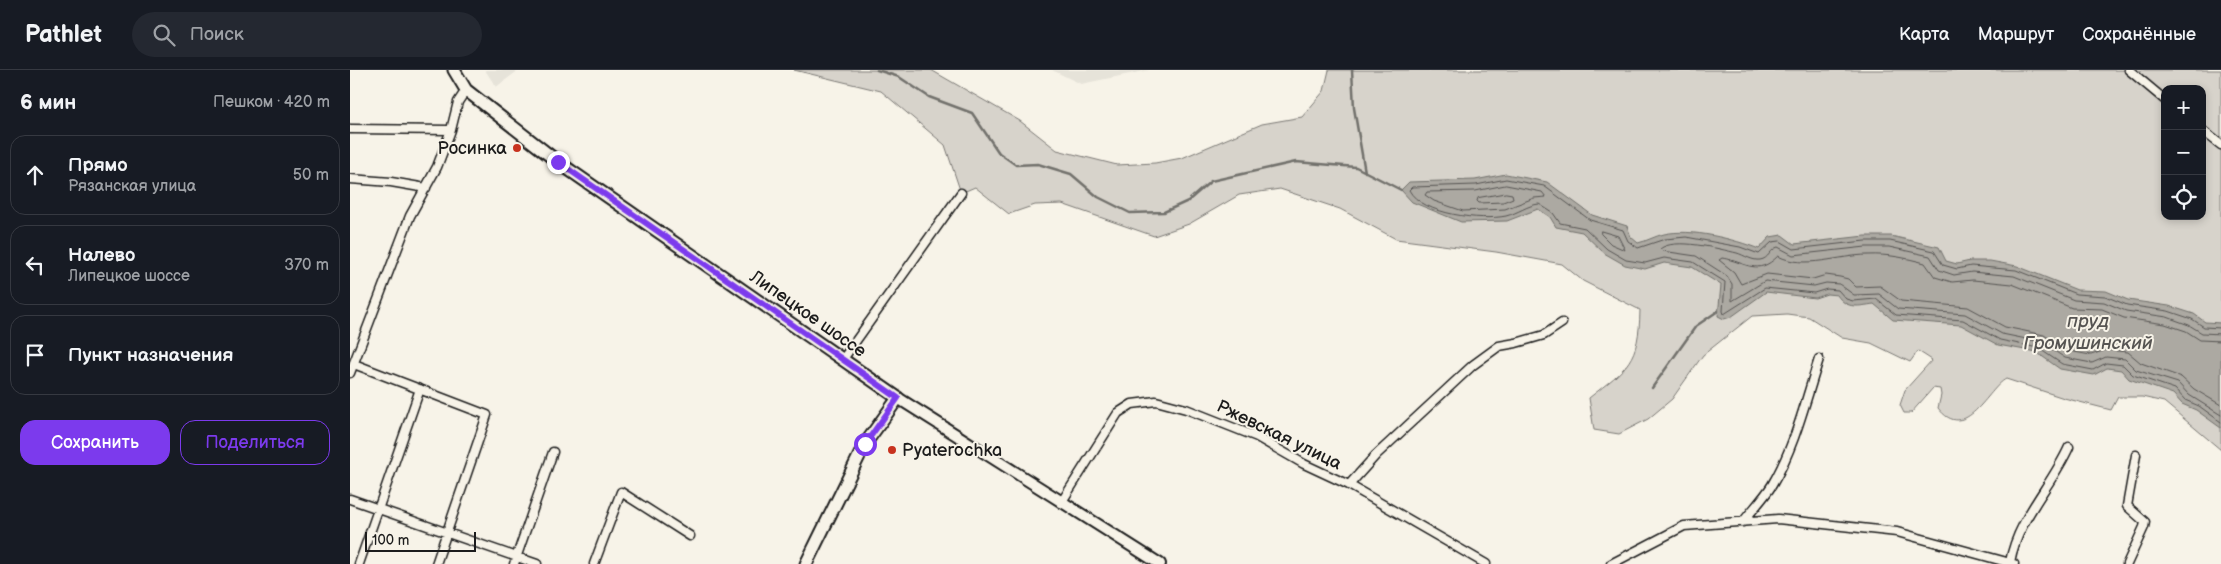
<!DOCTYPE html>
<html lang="ru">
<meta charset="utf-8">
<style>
body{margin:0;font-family:"Balsamiq Sans",sans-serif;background:#242831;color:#f1f3f6}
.controls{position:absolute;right:15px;top:15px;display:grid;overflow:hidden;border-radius:10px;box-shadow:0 2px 8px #0003}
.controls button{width:45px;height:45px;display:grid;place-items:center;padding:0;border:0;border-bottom:1px solid #363941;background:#171b24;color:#f1f3f6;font:25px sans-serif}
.scale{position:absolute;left:15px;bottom:12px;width:111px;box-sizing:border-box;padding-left:5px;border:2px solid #1c1c1c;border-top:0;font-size:14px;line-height:18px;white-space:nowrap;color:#1c1c1c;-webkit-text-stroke:4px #f7f3e8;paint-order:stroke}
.stop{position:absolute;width:15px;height:15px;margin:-11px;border:4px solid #7c3aed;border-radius:50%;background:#fff}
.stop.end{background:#7c3aed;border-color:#fff;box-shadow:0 1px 5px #0008}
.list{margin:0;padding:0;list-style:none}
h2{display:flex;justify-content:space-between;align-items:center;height:65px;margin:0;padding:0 20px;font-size:21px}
h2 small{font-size:16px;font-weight:400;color:#9ea1a6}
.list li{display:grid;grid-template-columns:32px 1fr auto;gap:15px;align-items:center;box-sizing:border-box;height:80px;margin:0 10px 10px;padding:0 10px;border:1px solid #363941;border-radius:15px}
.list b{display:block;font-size:19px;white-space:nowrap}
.list p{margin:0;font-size:16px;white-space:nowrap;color:#9ea1a6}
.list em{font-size:16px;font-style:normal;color:#9ea1a6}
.actions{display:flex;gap:10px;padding:15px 20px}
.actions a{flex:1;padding:11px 0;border:1px solid #7c3aed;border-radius:15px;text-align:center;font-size:18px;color:#7c3aed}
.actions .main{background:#7c3aed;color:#fff}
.icon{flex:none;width:28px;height:28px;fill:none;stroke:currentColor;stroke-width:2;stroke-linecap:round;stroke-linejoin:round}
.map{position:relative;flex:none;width:1871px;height:494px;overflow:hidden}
header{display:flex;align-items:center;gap:30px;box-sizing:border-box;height:70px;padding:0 25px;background:#171b24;border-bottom:1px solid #363941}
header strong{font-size:24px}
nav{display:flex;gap:28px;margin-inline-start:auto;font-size:18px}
.search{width:350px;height:45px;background:#242831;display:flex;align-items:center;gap:12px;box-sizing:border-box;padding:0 18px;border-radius:28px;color:#9ea1a6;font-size:19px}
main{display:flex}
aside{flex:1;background:#171b24}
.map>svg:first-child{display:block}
.built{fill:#e6e3d9}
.green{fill:#d7d3cb;stroke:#7a7874;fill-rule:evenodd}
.water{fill:#aca9a2;stroke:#72716c}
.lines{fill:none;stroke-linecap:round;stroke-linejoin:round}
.shore{stroke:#565452;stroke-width:1}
.stream{stroke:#72716c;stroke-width:2.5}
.minor-casing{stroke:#1c1c1c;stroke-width:11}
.tertiary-casing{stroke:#1c1c1c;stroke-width:14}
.secondary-casing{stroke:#1c1c1c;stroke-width:15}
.minor{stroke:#f7f3e8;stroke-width:8}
.tertiary{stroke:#f7f3e8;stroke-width:10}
.secondary{stroke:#f7f3e8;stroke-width:11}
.route{stroke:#7c3aed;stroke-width:6}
.poi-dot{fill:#c8321e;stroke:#f7f3e8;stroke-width:2}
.labels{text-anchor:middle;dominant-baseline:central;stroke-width:4;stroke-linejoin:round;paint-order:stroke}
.poi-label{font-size:18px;fill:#1c1c1c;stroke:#f7f3e8;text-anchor:end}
.street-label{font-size:18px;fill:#1c1c1c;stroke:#f7f3e8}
.water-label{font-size:19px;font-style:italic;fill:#565452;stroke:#f7f3e8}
</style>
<header>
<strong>Pathlet</strong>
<div class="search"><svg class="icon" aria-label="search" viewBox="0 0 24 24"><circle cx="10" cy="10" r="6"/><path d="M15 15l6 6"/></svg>Поиск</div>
<nav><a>Карта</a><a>Маршрут</a><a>Сохранённые</a></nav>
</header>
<main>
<aside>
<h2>6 мин<small>Пешком · 420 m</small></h2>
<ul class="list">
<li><svg class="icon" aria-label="ahead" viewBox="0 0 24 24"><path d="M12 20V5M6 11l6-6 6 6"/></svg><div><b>Прямо</b><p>Рязанская улица</p></div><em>50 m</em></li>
<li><svg class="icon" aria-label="left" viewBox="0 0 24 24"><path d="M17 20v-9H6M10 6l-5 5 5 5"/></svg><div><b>Налево</b><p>Липецкое шоссе</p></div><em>370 m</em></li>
<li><svg class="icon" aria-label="arrive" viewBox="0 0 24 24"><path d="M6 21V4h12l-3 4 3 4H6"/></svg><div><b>Пункт назначения</b></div></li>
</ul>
<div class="actions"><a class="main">Сохранить</a><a>Поделиться</a></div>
</aside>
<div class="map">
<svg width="1871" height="494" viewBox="0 0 1871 494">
<rect width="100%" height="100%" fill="#f7f3e8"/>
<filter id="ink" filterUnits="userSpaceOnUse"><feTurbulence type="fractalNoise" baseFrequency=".02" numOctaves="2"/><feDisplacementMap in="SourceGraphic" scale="10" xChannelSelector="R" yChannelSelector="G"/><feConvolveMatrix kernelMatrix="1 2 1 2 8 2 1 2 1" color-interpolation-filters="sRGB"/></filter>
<g filter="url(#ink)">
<!-- built -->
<path class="built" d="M135 0H169L146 17Z
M702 0H799L731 14Z"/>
<!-- green -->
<path class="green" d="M444 0H581L670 51 707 80 767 95 805 93 832 88 912 54 952 47 974 21 979 0H1871V380L1814 332 1792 327H1768L1761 340 1714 328 1656 309C1638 318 1616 374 1588 338L1591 325 1590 319 1583 318 1561 343H1554L1550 335 1555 320 1582 290 1568 281 1560 292 1521 273 1492 268 1459 247 1437 244 1402 246 1353 285 1322 329 1298 349 1269 364 1244 360 1239 328C1278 297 1289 292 1290 240L1233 211 1212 194 1146 182 1046 169 990 139 930 119 889 125 839 154 804 166 712 134 685 135 659 144 625 117 611 123 595 75 531 21ZM1815 19H1852V146H1815Z"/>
<!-- water -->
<path class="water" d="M1156 104 1197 112 1242 145 1277 156 1281 167 1288 173C1297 171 1305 166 1314 164 1341 158 1384 169 1409 179L1420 167 1432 165 1444 174 1515 166H1541L1589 177 1596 191 1607 194 1620 191H1640L1667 196 1727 220 1756 221 1778 230 1819 236 1844 244 1855 252 1871 253V358L1846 340 1832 334 1823 324 1779 309 1771 300 1757 298 1744 305 1710 299 1686 282 1648 275 1611 255 1543 250 1524 234C1509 236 1497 240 1487 225L1477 224 1465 228 1416 222 1381 247 1374 249 1368 246 1371 215 1342 197 1314 193 1295 199 1275 195 1254 183 1232 162 1206 157 1200 147 1188 139 1157 151 1111 152 1062 132 1051 120 1059 112 1125 110Z"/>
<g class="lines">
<!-- shore -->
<path class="shore" d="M1156 115 1192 122 1196 127 1184 128 1155 139 1113 141 1084 131 1075 125 1077 122 1125 121Z
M1156 123 1162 124 1163 128 1153 132 1129 133 1127 131 1128 128Z
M1251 161 1268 166 1275 180 1261 174 1251 164Z
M1871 258 1854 257 1842 249 1818 241 1777 235 1755 226 1726 224 1666 200 1621 196 1607 199 1593 195 1584 181 1540 171H1515L1444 179 1430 171 1422 172 1409 184 1390 177 1336 167 1315 169 1288 178 1278 171 1273 160 1240 150 1194 116 1156 109 1126 115 1062 117 1059 120C1072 145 1132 151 1156 146 1168 143 1178 135 1189 134L1203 143 1210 153 1235 158 1257 179 1276 190 1295 193 1314 188 1343 192 1375 212 1373 241 1374 244 1415 218 1464 223 1477 219 1488 220 1496 229 1503 231 1526 229 1546 245 1613 250 1650 270 1688 278 1712 294 1743 300 1756 293 1773 295 1783 305 1825 319 1835 330 1849 336 1871 352
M1871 264 1852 263 1839 255 1817 247 1776 241 1754 232 1724 230 1664 206 1622 202 1604 205 1589 200 1580 186 1539 177H1516L1443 185 1428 177C1420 179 1419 189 1410 190 1402 191 1394 185 1387 183 1370 179 1324 167 1310 179L1312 181 1346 186 1377 206 1382 214V231L1415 211 1464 216 1476 213 1489 214 1504 225 1529 224 1548 239 1615 244 1652 264 1691 272 1715 288 1742 293 1756 287 1775 289 1786 300 1828 313 1839 325 1871 345
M1871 271 1850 270 1836 261 1815 254 1774 248 1752 239 1722 238 1662 214 1623 210 1602 212 1585 207 1575 193C1556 188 1538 184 1518 185 1489 185 1455 200 1428 186 1407 207 1396 192 1372 188L1369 190 1384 202 1391 214 1417 204 1463 209 1476 205 1490 207 1498 209 1506 217 1530 216 1551 231 1618 237 1655 257 1694 265 1718 281 1741 285 1756 280 1778 282 1791 293 1831 307 1844 319 1871 335"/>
<!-- stream -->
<path class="stream" d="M527 0 549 7 579 27 622 43 649 83 666 95 688 94 721 104 748 127 780 143 814 142 838 131 861 111 946 92 1006 97 1051 120
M1002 0 1004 38 1015 102
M1302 318 1346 256 1368 241"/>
<!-- minor casing -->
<g class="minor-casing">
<path id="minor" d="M1779 0 1815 30
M0 59 101 60
M1852 60 1871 75
M0 109 41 112 76 118
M493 289 611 123
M4 294 137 345 86 494
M0 303 60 146 87 97 101 60 108 32 116 20
M999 415 1026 385 1123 295 1149 276 1166 273 1194 265 1212 253
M0 429 187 494
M711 433 768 343 782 334 806 331 836 339 907 367 954 394 999 415 1136 494
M1393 452C1402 440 1414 428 1422 415 1445 376 1455 332 1469 289
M1660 492C1668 448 1701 417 1719 377
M9 494 70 319
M164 494 203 382
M244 494 271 422 340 466
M1261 494 1334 456 1428 449 1547 462 1664 494
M1777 494 1794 457 1795 452 1777 436 1786 385"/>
</g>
<!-- tertiary casing -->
<g class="tertiary-casing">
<path id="tertiary" d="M548 328 810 494"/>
</g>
<!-- secondary casing -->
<g class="secondary-casing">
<path id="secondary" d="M104 0 116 20 208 92 548 328 515 374 456 494"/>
</g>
<!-- minor -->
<use href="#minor" class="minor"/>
<!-- tertiary -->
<use href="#tertiary" class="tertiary"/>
<!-- secondary -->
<use href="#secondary" class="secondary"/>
</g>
</g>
<g class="lines" filter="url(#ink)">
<!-- route -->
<path class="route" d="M208 92 548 328 515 374"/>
</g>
<!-- markers -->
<g class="poi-dot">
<circle cx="167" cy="78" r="5"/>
<circle cx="542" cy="380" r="5"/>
</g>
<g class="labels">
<!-- poi labels -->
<g class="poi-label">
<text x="157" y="78">Росинка</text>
<text x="552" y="380" text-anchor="start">Pyaterochka</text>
</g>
<!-- street labels -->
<g class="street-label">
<text transform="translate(458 244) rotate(35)">Липецкое шоссе</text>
<text transform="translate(929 365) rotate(26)">Ржевская улица</text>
</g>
<!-- water labels -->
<g class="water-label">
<text x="1738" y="251">пруд<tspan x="1738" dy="22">Громушинский</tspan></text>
</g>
</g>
</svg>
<div class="controls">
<button>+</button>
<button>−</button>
<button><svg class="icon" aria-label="locate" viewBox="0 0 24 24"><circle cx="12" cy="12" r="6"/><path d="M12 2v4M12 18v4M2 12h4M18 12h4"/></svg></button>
</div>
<div class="scale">100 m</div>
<div class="stop" style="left:515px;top:374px"></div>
<div class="stop end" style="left:208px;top:92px"></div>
</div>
</main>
